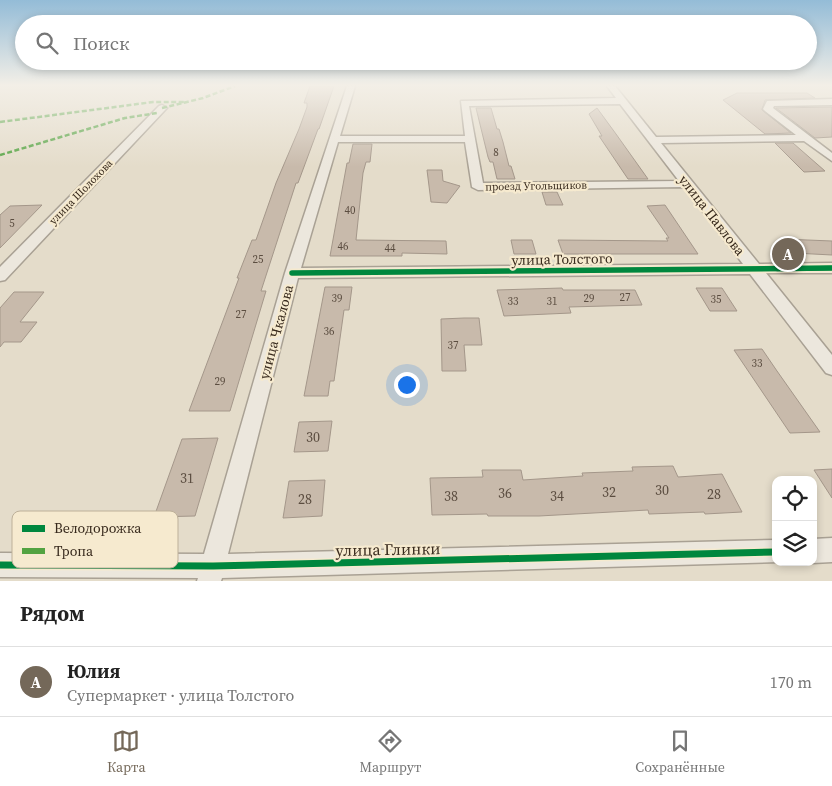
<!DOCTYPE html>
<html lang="ru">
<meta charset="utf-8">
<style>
body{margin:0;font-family:"Source Serif 4",serif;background:#f6f6f6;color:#222}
.controls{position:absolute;right:15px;bottom:15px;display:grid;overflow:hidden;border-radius:10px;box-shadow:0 2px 8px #0003}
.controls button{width:45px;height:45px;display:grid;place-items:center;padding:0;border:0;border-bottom:1px solid #e0e0e0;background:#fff;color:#222;font:25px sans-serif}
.you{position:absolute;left:406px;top:384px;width:18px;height:18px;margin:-12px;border:4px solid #fff;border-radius:50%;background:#1a73e8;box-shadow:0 0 0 8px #1a73e833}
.badge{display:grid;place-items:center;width:32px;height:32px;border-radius:50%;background:#746859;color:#fff;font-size:16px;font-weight:700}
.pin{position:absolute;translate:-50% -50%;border:2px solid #fff;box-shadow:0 1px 5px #0006}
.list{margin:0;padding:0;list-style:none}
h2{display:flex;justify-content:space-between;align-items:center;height:65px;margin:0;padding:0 20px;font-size:21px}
h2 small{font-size:16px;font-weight:400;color:#767676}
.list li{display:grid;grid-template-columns:32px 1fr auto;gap:15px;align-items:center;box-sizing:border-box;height:70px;padding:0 20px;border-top:1px solid #e0e0e0}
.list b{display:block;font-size:19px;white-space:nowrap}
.list p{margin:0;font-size:16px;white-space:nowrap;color:#767676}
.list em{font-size:16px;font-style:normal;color:#767676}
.icon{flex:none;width:28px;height:28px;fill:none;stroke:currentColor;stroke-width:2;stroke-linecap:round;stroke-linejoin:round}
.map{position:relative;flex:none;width:832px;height:581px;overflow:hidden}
.search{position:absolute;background:#fff;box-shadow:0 2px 8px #0003;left:15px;right:15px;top:15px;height:55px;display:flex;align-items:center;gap:12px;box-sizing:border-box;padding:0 18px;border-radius:28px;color:#767676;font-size:19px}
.sheet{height:135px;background:#fff}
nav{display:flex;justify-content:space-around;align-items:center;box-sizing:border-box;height:70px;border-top:1px solid #e0e0e0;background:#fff;font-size:14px;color:#767676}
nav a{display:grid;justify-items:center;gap:2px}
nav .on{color:#746859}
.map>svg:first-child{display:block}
.building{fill:#c8baab;stroke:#a4978a}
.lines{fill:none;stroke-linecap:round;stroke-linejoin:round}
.minor-casing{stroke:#a9a194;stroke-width:3}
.minor{fill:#ece7dd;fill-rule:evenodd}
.quiet{stroke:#53a341;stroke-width:2.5;stroke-dasharray:5 2.5;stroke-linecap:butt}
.cycleway-far2-casing{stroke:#f6eacf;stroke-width:7}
.cycleway-far1-casing{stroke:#f6eacf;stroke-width:9}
.cycleway-casing{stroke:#f6eacf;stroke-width:10}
.cycleway-far2{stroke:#00873e;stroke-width:4.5}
.cycleway-far1{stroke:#00873e;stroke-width:5.5}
.cycleway{stroke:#00873e;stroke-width:7}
.labels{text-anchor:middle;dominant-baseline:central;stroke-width:4.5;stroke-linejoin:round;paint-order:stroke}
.number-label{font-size:11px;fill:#5b4d40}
.far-street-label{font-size:11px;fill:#37291c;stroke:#f6eacf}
.street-label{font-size:14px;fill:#37291c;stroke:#f6eacf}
.near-number-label{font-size:14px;fill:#5b4d40}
.near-street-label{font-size:16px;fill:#37291c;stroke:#f6eacf}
.key{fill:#f6eacf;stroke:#bdb099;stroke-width:1}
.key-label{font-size:14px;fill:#37291c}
</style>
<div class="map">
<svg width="832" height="581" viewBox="0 0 832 581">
<rect width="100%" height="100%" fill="#e4dcca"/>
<!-- building -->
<path class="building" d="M310 86H334L319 129H318L298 183H296L261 291H266L230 411H189L239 278H237L252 240H256L276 183 299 129 307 107V103H304Z
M737 93H807L815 98 765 100 762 110 791 133 765 134 723 100Z
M832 107V137L815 138 776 108Z
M476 108H491L497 129H499L503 142 509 166H511L515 179H497L493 162H490L488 157Z
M597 108 616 134 648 179H628L599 136H602L589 114Z
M775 143H793L825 171 804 172Z
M353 144H372L370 162H366L363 173 356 240 446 241 447 254 402 253V256H330L347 163H349Z
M427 170H442L443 181 460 186 447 203 431 202Z
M542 192H557L563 205H546Z
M42 205 0 248V215L10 206Z
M665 205 698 254H563L558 240 668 241 666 238H669L647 206Z
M783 239 832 241V255L794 253Z
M511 240H532L536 254H514Z
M325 287H352L349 310H344L334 381H330L328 396H304Z
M562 288 563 290H635L642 305 569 307 571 313 504 316 497 290Z
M696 288H722L737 311H710Z
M14 292H44L20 322H37L21 342H4L0 347V308Z
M464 318H479L482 345H464L466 371H442L441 319Z
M762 349 777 371 820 432 790 433 734 350Z
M332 421 328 451 294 452 299 422Z
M218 438 195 516 154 517 182 439Z
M673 466 678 477 722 474 742 512 705 514 704 512 649 514 648 510 539 516H488L487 514 432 515 430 478 483 477 482 470H521L523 480 583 476 582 473 633 471 632 467Z
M832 469V498L814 470Z
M325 480 322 516 283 518 289 481Z"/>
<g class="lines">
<!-- minor casing -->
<g class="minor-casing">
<path id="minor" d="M347 86H355L340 136H465L461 101 616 98 607 86H615L656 137 796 135 765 111 763 109 767 101 832 99V105L774 106 773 108 832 153V161L804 141 661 143 759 264 832 263V273H766L832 355V375L826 373 750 274 298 278 228 554 776 540V562H780L222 578 221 581H197L198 578 0 577V553L204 554 285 273ZM620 104 679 181 483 183 469 106ZM338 142H465L472 187 478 190 684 187 743 264 301 268Z
M162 105 167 108 165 110 5 280 0 281V267L159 106Z
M832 538V562L813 563 812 562H813V539Z"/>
</g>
<!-- minor -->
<use href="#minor" class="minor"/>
<!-- quiet -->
<path class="quiet" d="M162 108 203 98 235 86
M0 122 153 102H187
M0 155 125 118 157 113"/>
<!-- cycleway-far2 casing -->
<g class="cycleway-far2-casing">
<path id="cycleway-far2" d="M777 269 832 268"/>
</g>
<!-- cycleway-far1 casing -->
<g class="cycleway-far1-casing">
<path id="cycleway-far1" d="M292 273 832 268"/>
</g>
<!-- cycleway casing -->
<g class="cycleway-casing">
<path id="cycleway" d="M0 565 213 566 776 552"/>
</g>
<!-- cycleway-far2 -->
<use href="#cycleway-far2" class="cycleway-far2"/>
<!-- cycleway-far1 -->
<use href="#cycleway-far1" class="cycleway-far1"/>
<!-- cycleway -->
<use href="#cycleway" class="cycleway"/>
</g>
<!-- sky -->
<linearGradient id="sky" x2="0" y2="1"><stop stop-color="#94bcd7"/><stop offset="0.51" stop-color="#f3efe7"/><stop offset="1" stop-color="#f3efe7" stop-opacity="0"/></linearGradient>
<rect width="832" height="167" fill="url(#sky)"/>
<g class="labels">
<!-- number labels -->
<g class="number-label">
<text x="496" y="152">8</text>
<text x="350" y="210">40</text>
<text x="12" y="223">5</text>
<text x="343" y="246">46</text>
<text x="390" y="248">44</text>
<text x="258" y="259">25</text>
<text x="625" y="297">27</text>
<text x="337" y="298">39</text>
<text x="589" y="298">29</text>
<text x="716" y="299">35</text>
<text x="513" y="301">33</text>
<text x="552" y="301">31</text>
<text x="241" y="314">27</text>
<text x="329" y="331">36</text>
<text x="453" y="345">37</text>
<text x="757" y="363">33</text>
<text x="220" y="381">29</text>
</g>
<!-- far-street labels -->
<g class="far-street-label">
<text transform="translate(536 186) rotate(-1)">проезд Угольщиков</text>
<text transform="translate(81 192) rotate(-46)">улица Шолохова</text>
</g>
<!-- street labels -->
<g class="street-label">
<text transform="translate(712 215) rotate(52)">улица Павлова</text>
<text transform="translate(562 259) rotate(-1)">улица Толстого</text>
<text transform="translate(276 332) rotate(-75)">улица Чкалова</text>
</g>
<!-- near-number labels -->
<g class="near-number-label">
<text x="313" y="437">30</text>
<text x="187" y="478">31</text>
<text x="662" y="490">30</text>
<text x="609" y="492">32</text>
<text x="505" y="493">36</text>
<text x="714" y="494">28</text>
<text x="451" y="496">38</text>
<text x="557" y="496">34</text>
<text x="305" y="499">28</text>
</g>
<!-- near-street labels -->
<g class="near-street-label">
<text transform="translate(388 549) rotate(-1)">улица Глинки</text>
</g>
</g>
<!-- legend -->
<rect x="12" y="511" width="166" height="57" rx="8" class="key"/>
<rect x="22" y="525" width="23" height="7" fill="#00873e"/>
<rect x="22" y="548" width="23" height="6" fill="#53a341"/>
<g class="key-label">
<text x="54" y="533">Велодорожка</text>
<text x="54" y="556">Тропа</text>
</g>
</svg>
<div class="controls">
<button><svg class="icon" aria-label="locate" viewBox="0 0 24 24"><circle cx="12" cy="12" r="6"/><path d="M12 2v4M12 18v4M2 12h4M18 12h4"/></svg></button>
<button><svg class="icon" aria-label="layers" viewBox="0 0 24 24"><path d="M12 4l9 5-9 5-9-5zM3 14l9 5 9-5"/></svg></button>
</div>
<div class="you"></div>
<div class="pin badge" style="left:788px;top:254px">A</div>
<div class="search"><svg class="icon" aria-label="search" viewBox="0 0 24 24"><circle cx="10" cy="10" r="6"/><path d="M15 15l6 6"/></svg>Поиск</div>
</div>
<section class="sheet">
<h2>Рядом<small></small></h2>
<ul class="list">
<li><span class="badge">A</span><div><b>Юлия</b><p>Супермаркет · улица Толстого</p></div><em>170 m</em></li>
</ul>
</section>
<nav>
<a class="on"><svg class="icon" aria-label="map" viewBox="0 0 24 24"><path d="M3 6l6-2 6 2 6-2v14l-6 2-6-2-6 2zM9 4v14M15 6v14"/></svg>Карта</a>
<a><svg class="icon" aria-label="directions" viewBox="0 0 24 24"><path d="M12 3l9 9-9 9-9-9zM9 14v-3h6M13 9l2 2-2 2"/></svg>Маршрут</a>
<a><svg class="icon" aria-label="saved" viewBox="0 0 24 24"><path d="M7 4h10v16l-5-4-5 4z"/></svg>Сохранённые</a>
</nav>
